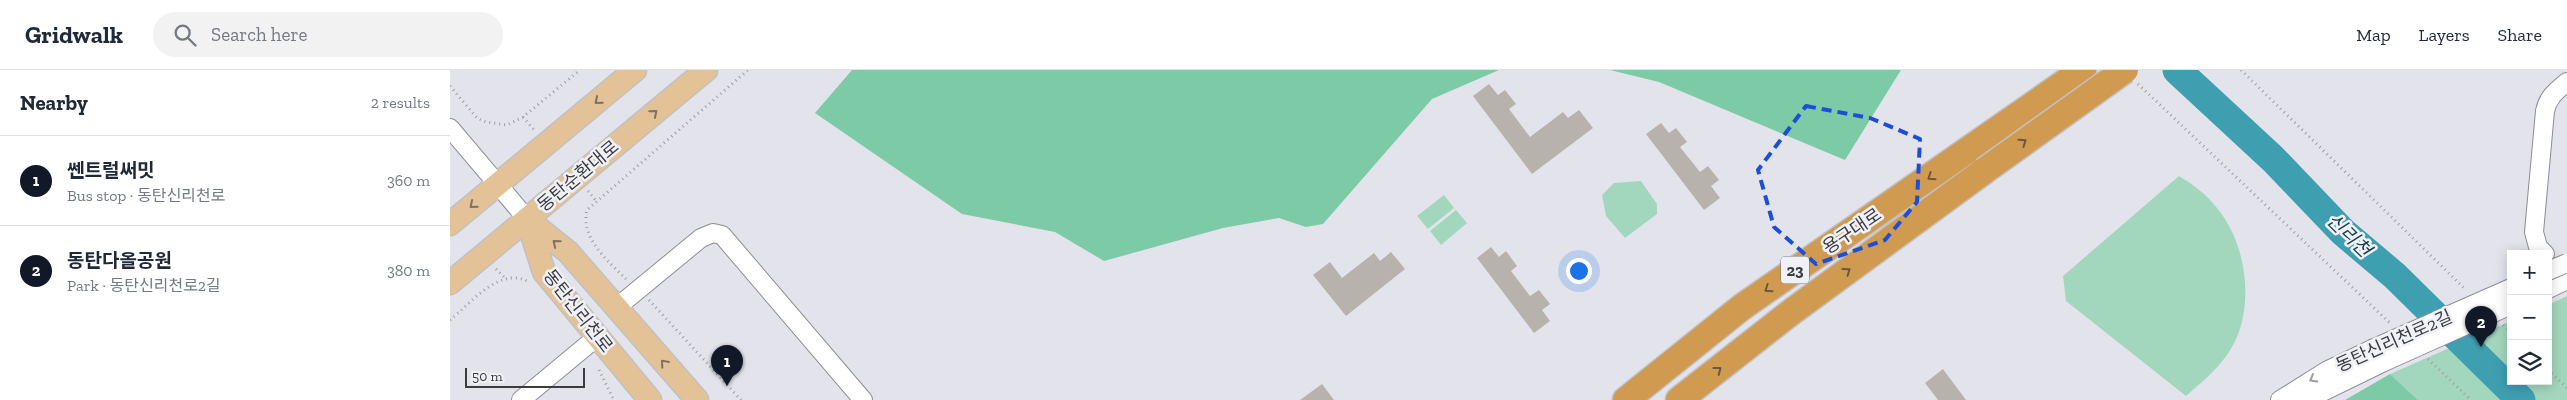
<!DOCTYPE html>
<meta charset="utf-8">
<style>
body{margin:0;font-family:"Zilla Slab","Noto Sans KR",serif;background:#f2f2f3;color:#1f2937}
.controls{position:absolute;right:15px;bottom:15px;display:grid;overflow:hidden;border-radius:0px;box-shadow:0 2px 12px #0003}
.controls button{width:45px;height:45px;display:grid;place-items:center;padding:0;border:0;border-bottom:1px solid #e0e1e3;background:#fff;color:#1f2937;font:25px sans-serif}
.scale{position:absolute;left:15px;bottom:12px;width:120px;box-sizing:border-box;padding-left:5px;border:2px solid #3c3c3f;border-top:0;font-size:14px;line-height:18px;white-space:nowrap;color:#3c3c3f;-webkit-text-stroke:4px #f0f1f8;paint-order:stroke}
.you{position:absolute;left:1128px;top:200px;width:18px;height:18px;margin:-12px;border:4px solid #fff;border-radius:50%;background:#1a73e8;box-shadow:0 0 0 8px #1a73e833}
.badge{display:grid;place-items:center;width:32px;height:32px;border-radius:50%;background:#111827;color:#fff;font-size:16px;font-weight:700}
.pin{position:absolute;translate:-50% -41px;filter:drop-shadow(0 1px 2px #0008)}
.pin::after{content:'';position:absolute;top:26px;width:18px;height:15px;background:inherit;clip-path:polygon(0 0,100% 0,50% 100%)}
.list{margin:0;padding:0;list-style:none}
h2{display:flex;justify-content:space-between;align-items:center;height:65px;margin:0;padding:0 20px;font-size:21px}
h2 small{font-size:16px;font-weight:400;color:#747a83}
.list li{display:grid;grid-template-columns:32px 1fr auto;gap:15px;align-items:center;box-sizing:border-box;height:90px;padding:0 20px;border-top:1px solid #e0e1e3}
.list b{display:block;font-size:19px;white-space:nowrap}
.list p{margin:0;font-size:16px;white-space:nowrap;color:#747a83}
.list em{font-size:16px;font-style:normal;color:#747a83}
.icon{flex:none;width:28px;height:28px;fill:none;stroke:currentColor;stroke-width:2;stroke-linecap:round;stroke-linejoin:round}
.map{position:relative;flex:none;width:2117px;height:330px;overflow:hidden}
header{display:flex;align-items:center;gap:30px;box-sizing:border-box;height:70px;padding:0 25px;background:#fff;border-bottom:1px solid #e0e1e3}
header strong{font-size:24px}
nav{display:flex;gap:28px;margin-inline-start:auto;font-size:18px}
.search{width:350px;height:45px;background:#f2f2f3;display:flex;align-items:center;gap:12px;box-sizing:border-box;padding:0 18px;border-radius:28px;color:#747a83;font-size:19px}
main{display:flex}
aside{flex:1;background:#fff}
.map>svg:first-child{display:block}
.green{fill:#a3d7bd}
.forest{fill:#7ccaa6}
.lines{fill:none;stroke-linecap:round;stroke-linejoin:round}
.river{stroke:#3e9fb1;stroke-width:29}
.building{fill:#b8b2ad}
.minor-casing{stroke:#8d8e95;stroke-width:20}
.major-casing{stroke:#c1c1c2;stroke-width:25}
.highway-casing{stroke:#c1c1c2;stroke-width:29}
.path{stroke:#9d9ea3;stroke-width:3;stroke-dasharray:1 4;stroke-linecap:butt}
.minor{stroke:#fff;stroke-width:18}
.major{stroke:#e3c297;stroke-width:22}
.highway{stroke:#d19a51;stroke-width:26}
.minor-bridge-casing{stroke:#8d8e95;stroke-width:20;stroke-linecap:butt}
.highway-bridge-casing{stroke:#c1c1c2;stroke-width:29;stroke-linecap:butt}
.minor-bridge{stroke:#fff;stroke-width:18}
.highway-bridge{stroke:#d19a51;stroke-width:26}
.oneway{stroke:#7f7262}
.oneway2{stroke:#695844}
.oneway3{stroke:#9e9e9f}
.marked{fill:none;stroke:#1d4ed8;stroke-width:4;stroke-dasharray:10 6;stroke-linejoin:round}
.labels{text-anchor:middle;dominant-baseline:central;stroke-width:5;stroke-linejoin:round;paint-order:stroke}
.shield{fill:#f0f1f8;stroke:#727276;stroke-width:1}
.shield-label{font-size:16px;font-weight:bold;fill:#3c3c3f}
.street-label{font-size:18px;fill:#3c3c3f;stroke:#f0f1f8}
.water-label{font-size:19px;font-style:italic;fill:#154149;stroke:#f0f1f8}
</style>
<header>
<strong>Gridwalk</strong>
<div class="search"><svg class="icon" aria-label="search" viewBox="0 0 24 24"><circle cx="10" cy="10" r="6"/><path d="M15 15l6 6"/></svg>Search here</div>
<nav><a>Map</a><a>Layers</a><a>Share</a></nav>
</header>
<main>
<aside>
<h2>Nearby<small>2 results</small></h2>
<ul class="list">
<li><span class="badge">1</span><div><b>쎈트럴써밋</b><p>Bus stop · 동탄신리천로</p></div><em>360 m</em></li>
<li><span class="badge">2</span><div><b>동탄다올공원</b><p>Park · 동탄신리천로2길</p></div><em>380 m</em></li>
</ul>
</aside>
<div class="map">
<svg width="2117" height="330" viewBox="0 0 2117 330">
<rect width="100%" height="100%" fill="#e3e4eb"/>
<!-- green -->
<path class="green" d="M1729 106C1744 115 1756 124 1767 138 1798 175 1806 242 1779 282 1767 300 1752 312 1736 326L1616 231 1613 206Z
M1191 111 1207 134V144L1175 168 1156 146 1152 125 1164 113Z
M994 125 1004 138 978 159 967 146Z
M1006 140 1017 153 991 175 980 161Z
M2117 226V330H1968L1940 304 2061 251V311H2098V235Z"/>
<!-- forest -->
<path class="forest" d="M402 0H1049L982 29 873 154 856 157 829 148 773 158 654 191 605 162 512 144 365 43Z
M1160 0H1451L1395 90 1209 12Z
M1940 304 1968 330H1895Z"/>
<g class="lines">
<!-- river -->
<path class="river" d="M1727 0 1823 89 1893 162 1945 206 2071 330"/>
</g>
<!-- building -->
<path class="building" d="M1039 14 1048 25 1055 20 1066 34 1059 39 1080 67 1113 42 1118 48 1129 40 1143 58 1082 104 1023 26Z
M1211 53 1219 63 1226 58 1237 72 1230 77 1250 102 1258 96 1269 110 1261 116 1270 128 1254 140 1196 64Z
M1041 177 1049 187 1056 181 1067 196 1061 201 1080 226 1089 220 1100 234 1092 240 1100 251 1084 263 1027 188Z
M941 182 955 199 896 246 863 205 880 192 892 208 924 183 930 191Z
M1493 299 1516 330H1488L1475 313Z
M872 314 884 330H850Z"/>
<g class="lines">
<!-- minor casing -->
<g class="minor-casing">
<path id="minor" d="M0 58 77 149
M2095 184 2088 177 2084 162 2095 41C2098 27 2106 21 2117 12
M2098 219 2117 210
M166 238 251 168 263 163 272 165 413 330
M71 330 147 267
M1830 330 1878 300 1922 279
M1856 330 1934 292"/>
</g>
<!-- major casing -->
<g class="major-casing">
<path id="major" d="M77 149 118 182 247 330
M77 149 94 202 200 330
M0 154 185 0
M0 213 256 0"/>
</g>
<!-- highway casing -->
<g class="highway-casing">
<path id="highway" d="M1176 330 1292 237 1633 0
M1229 330 1340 243 1534 101"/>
</g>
<!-- path -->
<path class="path" d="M1791 0 2016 220
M1688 14 1941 254
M0 16 27 48 36 52 57 55 73 47 130 0
M73 47 84 60
M138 121 146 131
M46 199 55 208
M176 209C158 191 130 168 137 140L298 0
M199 230 291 330
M0 250C20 234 49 197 77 211
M2053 255 2061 263
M1978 289 2021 330
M149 300 164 330
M2098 300 2117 318"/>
<!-- minor -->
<use href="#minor" class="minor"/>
<!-- major -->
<use href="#major" class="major"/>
<!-- highway -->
<use href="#highway" class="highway"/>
<!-- minor-bridge casing -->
<g class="minor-bridge-casing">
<path id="minor-bridge" d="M2098 201 2117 193
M1922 279 2061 218
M1934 292 2061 235"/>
</g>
<!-- highway-bridge casing -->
<g class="highway-bridge-casing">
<path id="highway-bridge" d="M1534 101 1675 0"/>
</g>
<!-- minor-bridge -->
<use href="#minor-bridge" class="minor-bridge"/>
<!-- highway-bridge -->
<use href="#highway-bridge" class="highway-bridge"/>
</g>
<!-- one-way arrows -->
<defs><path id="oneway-chevron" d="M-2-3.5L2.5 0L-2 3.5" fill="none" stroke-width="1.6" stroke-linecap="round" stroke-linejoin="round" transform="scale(1.25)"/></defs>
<g class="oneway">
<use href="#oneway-chevron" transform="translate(148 31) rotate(140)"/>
<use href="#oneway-chevron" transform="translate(204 43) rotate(-40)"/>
<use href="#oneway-chevron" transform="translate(23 135) rotate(140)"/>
<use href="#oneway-chevron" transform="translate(106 173) rotate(-141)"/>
<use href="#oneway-chevron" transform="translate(214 293) rotate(-131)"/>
</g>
<g class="oneway2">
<use href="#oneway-chevron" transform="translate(1573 72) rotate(-35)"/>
<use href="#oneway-chevron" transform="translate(1481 107) rotate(146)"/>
<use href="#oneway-chevron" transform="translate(1397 201) rotate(-36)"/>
<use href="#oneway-chevron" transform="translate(1318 219) rotate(146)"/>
<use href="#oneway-chevron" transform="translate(1268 300) rotate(-38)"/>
</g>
<use class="oneway3" href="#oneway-chevron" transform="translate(1863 309) rotate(150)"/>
<!-- marked area -->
<path class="marked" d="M1356 36 1420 48 1470 69 1467 132 1435 170 1366 194 1324 157 1308 100Z"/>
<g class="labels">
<!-- shield labels -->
<rect class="shield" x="1331" y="186.5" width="28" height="27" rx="4"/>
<g class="shield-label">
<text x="1345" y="200">23</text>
</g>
<!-- street labels -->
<g class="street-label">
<text transform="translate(128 106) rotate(-40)">동탄순환대로</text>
<text transform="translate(1402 161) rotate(-34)">용구대로</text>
<text transform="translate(128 241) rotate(52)">동탄신리천로</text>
<text transform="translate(1944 271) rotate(-24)">동탄신리천로2길</text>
</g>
<!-- water labels -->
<g class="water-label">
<text transform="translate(1899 165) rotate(44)">신리천</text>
</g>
</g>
</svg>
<div class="controls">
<button>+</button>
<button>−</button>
<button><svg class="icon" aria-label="layers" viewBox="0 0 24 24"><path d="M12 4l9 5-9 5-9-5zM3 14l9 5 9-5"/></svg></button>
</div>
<div class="scale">50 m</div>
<div class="you"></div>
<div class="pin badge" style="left:277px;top:316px">1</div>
<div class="pin badge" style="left:2031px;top:277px">2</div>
</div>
</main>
